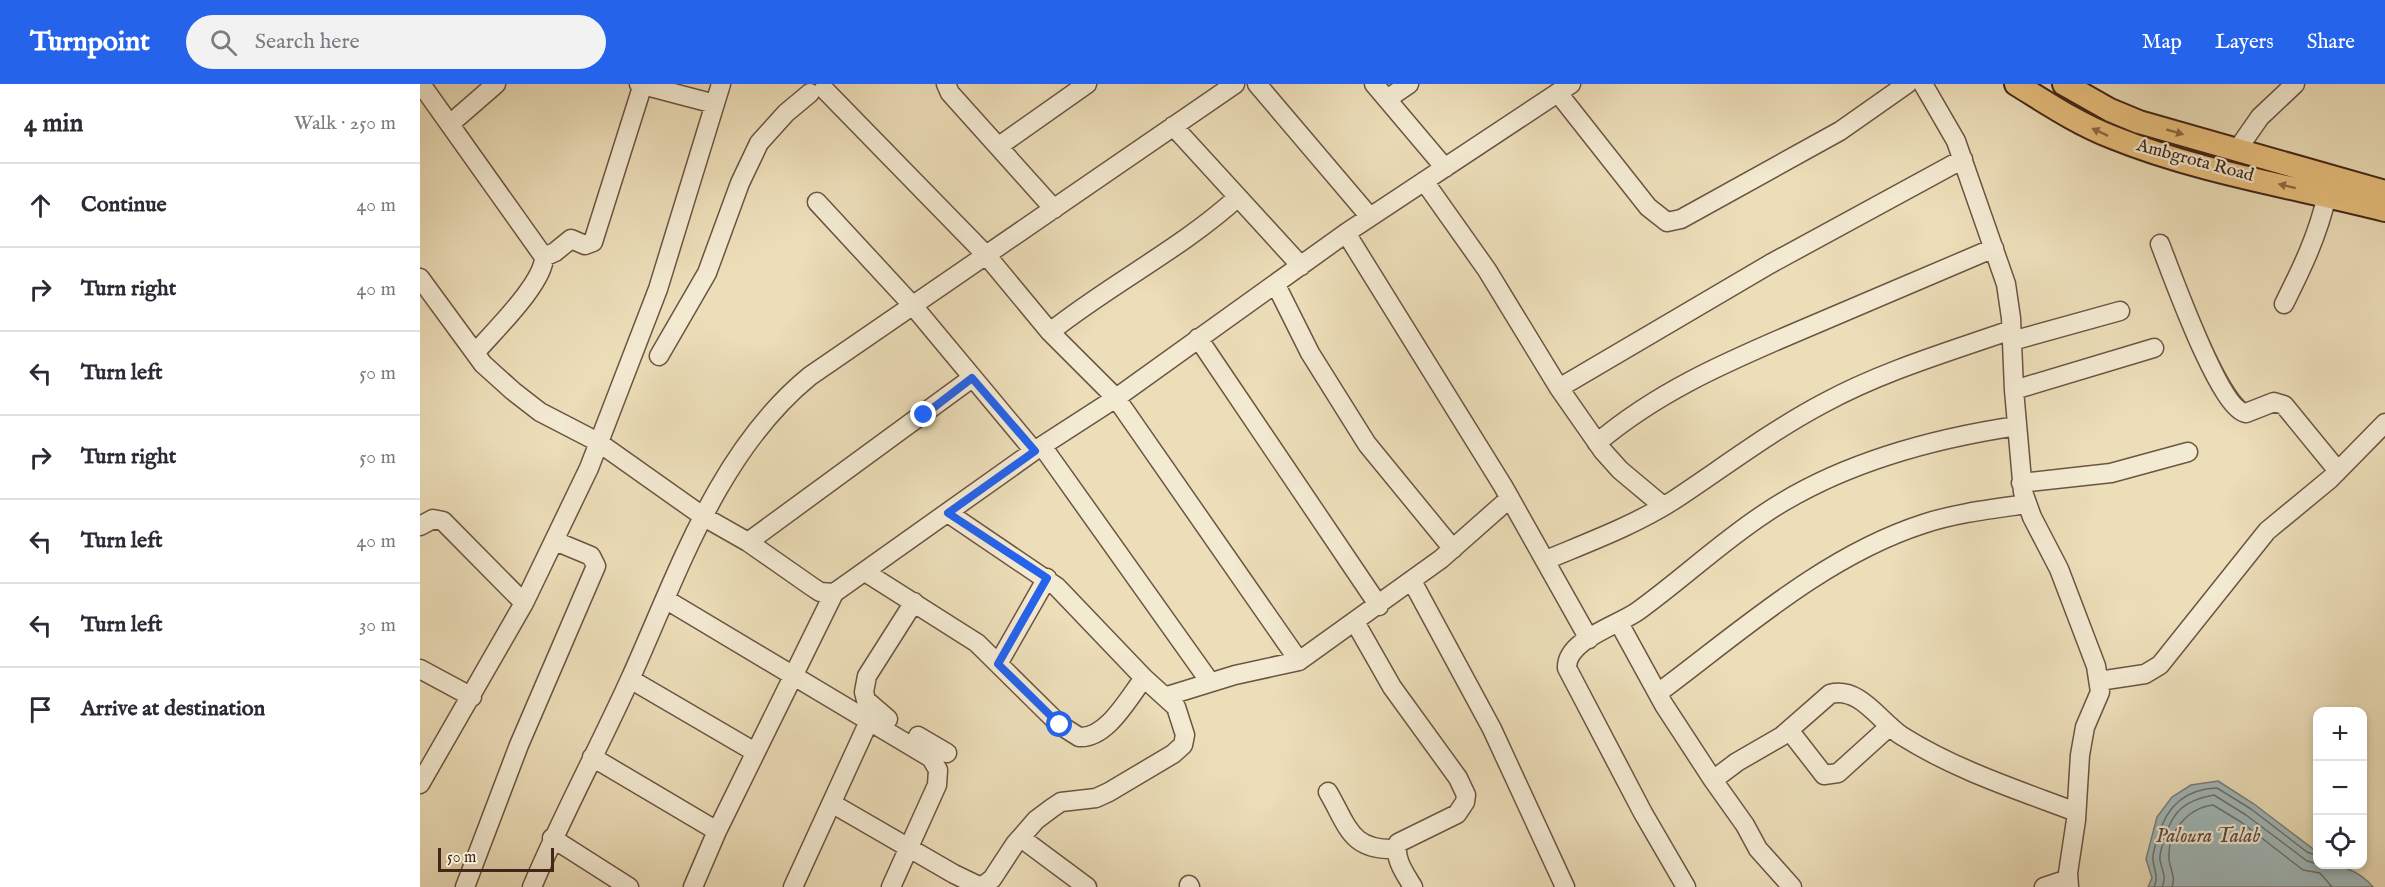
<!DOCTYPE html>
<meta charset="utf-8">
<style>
body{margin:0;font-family:"IM FELL English",serif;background:#f2f2f3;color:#2b2b33}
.controls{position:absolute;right:18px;bottom:18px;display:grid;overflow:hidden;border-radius:12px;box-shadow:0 3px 9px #0003}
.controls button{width:54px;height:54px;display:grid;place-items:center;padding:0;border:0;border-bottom:2px solid #e1e1e2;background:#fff;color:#2b2b33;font:30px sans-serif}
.scale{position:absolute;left:18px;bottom:15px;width:116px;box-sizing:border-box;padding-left:6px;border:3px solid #43261a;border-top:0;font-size:16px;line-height:21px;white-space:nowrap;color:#43261a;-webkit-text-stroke:4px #f3ead2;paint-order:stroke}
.stop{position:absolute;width:18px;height:18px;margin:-14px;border:4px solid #2563eb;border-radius:50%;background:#fff}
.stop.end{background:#2563eb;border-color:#fff;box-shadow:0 2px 6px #0008}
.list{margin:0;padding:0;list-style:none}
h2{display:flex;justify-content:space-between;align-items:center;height:78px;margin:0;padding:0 24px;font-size:26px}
h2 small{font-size:20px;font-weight:400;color:#7c7c81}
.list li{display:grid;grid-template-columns:39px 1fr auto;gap:18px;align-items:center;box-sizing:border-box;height:84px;padding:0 24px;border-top:2px solid #e1e1e2}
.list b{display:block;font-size:22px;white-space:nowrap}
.list em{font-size:20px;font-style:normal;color:#7c7c81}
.icon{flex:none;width:33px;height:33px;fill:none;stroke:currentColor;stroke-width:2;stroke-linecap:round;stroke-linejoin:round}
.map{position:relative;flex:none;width:1965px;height:803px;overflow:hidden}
header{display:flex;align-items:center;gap:36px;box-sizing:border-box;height:84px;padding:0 30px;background:#2563eb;color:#fff}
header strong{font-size:28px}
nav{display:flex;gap:33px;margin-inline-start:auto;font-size:21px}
.search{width:420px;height:54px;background:#f2f2f3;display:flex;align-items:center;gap:15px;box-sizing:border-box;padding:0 21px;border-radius:33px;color:#7c7c81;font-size:22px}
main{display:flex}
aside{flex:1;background:#fff}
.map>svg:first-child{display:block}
.water{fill:#9fb9bb;stroke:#7a7e7b;stroke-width:1.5}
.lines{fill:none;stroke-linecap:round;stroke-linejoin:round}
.shore{stroke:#71706a;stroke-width:1.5}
.minor-casing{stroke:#6d5442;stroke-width:21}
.major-casing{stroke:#43261a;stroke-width:26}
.minor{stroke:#f3ead2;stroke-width:18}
.major{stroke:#e6bf7c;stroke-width:22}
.oneway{fill:#8c6b46}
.route{stroke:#2563eb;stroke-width:8}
.labels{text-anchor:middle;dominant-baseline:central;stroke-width:4.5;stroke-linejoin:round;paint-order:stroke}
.street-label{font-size:18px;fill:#43261a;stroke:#f3ead2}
.water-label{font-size:20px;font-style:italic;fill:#5a4b42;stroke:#f3ead2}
</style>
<header>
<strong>Turnpoint</strong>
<div class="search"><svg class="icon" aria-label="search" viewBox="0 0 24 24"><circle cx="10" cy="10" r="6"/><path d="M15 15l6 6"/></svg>Search here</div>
<nav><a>Map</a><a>Layers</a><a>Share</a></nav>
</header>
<main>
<aside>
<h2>4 min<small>Walk · 250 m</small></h2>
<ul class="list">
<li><svg class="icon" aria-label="ahead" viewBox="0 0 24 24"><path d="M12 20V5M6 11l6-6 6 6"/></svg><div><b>Continue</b></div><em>40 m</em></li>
<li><svg class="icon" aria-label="right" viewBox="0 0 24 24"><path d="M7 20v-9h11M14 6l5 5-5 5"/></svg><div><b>Turn right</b></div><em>40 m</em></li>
<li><svg class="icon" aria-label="left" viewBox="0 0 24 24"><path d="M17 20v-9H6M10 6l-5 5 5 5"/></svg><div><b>Turn left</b></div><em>50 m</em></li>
<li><svg class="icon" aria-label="right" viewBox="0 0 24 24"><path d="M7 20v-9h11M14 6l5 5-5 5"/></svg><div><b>Turn right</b></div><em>50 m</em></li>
<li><svg class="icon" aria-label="left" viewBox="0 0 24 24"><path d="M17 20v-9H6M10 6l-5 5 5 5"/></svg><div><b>Turn left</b></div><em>40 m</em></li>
<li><svg class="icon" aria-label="left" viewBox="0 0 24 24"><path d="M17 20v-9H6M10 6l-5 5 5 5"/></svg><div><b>Turn left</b></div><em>30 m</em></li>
<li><svg class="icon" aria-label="arrive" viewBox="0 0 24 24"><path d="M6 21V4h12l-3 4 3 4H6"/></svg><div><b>Arrive at destination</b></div></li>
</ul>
</aside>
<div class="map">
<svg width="1965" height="803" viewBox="0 0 1965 803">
<rect width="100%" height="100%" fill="#ecdeb9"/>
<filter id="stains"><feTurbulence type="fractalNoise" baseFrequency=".00333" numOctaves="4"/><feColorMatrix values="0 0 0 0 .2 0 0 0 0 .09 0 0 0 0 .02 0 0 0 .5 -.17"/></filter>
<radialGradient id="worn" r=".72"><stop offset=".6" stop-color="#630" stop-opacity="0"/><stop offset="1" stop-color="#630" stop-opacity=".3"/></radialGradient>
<!-- water -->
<path class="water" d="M1798 697 1834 720 1897 768 1898 780C1918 780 1939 786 1953 803H1728L1732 794 1726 775 1737 733 1752 713 1771 701Z"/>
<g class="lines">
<!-- shore -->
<path class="shore" d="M1734 803C1739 792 1734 787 1733 776 1732 769 1736 760 1738 753 1746 723 1765 705 1797 704L1831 725 1887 768 1898 772
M1742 803C1747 792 1742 787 1740 776 1739 769 1743 760 1745 753 1753 726 1766 716 1794 711L1826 731 1887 777 1898 780
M1752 803C1756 792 1750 786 1749 775 1747 748 1768 724 1793 721L1821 738 1883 786 1900 789 1912 803"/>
<!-- minor casing -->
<g class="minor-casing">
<path id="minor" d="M1 0 124 173C124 199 73 248 55 269
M219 0 295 20
M526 0 530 9 634 125
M837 0 950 133
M954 0 1025 84
M1503 0 1536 57 1586 200 1591 234 1594 306 1603 408 1612 433 1639 485 1676 582 1680 608 1665 643 1660 671 1656 736 1648 789 1649 803
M404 5 567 172 630 248 696 314 879 577
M1138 9 1228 123 1247 138 1261 135 1420 47 1487 0
M967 15 989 0
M30 40 76 0
M753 42 881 182
M579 62 667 0
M1817 66 1840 33 1875 0
M1004 97 1067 186 1139 304 1183 367 1200 386 1243 422
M397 118 494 223 614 367
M926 149 1083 402 1169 555
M1740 160C1751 188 1800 326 1826 329L1854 318 1864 321 1918 387
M124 173 135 168 151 155 165 161 173 158 223 0
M0 194 63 280 93 307 120 328 178 358 284 433 328 458 391 502 400 508 414 509 614 367 696 314 926 149 1151 0
M856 201 890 269 947 360 1033 465
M1864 220C1882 184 1898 151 1907 111
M630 248C690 200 761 165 818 113
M778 254 959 522
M1592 257 1700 227
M239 272 287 189 320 99 339 59 366 29 390 9
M1139 304 1350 180 1543 75
M1594 306 1734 264
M1177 359C1236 309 1302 280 1372 250 1439 221 1507 193 1574 164
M622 362 790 598
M1601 399 1691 389 1768 368
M0 442 13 435 23 437 104 519
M328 458 552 294
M1126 476C1169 458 1215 441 1254 416 1304 383 1351 347 1404 319 1463 287 1528 268 1591 246
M445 488 557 559 640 641 659 653C687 655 709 613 724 594
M992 497 1072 645 1145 803
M245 515 511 674 518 686 517 701 471 803
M935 538 972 603 1038 694 1046 711 1045 718 1037 730 978 759C973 774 986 791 993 803
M1199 539 1244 621 1293 696 1325 741 1338 765 1372 803
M578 580 627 494
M0 585 52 613
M210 595 335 668
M1679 597 1725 590 1740 581 1847 447 1910 395 1965 339
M1238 609C1320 548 1404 472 1503 440 1536 429 1572 425 1607 420
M747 612 815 591 879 577 1021 475 1090 414
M468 635 446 616 444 608 447 592 494 518
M1369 646 1404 691 1418 689 1470 642
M498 652 527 669
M172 673 297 747
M1293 696 1317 678 1362 652 1410 610C1440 602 1460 638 1482 652 1536 686 1598 706 1656 728
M0 700 104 519 169 384 238 205 301 0
M908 708C928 742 930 767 976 765
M413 720 534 790 561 803 572 795 595 760 616 736 632 724 641 718 676 714 689 708 753 670 763 661 765 651 756 623 724 594 637 503 528 429
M132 754 209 803
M601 754 667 803
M769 801 770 803
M45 803 99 661 176 482 171 472 135 457
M112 803C142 732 179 664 211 593 258 489 298 367 390 292L815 0
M273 803 297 747 414 509
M373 803 450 635
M1266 803 1223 729 1147 584C1146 556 1197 542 1218 527 1261 496 1300 459 1344 430 1418 380 1510 355 1597 342
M1624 803 1648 795"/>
</g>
<!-- major casing -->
<g class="major-casing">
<path id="major" d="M1596 0C1627 19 1658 40 1692 53 1778 88 1875 103 1965 126
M1644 0 1690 26 1719 38 1965 108"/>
</g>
<!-- minor -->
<use href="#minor" class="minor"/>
<!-- major -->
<use href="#major" class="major"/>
</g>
<!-- one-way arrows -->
<defs><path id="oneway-solid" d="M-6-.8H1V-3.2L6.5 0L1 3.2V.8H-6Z" transform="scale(1.5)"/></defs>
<g class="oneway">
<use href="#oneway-solid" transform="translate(1680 48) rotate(-155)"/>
<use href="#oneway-solid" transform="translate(1755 48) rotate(16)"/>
<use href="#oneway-solid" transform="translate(1867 102) rotate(-166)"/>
</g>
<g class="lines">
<!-- route -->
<path class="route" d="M504 331 552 294 615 367 528 429 627 494 578 580 640 641"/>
</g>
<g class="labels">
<!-- street labels -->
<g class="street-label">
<text transform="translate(1775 77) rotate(15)">Ambgrota Road</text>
</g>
<!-- water labels -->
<g class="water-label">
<text x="1788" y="752">Paloura Talab</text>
</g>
</g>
<rect width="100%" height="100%" filter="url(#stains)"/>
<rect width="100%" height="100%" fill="url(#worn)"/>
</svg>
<div class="controls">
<button>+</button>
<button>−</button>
<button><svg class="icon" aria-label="locate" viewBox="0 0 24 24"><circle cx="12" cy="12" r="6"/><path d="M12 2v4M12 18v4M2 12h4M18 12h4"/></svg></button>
</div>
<div class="scale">50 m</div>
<div class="stop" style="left:640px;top:641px"></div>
<div class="stop end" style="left:504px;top:331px"></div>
</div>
</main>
